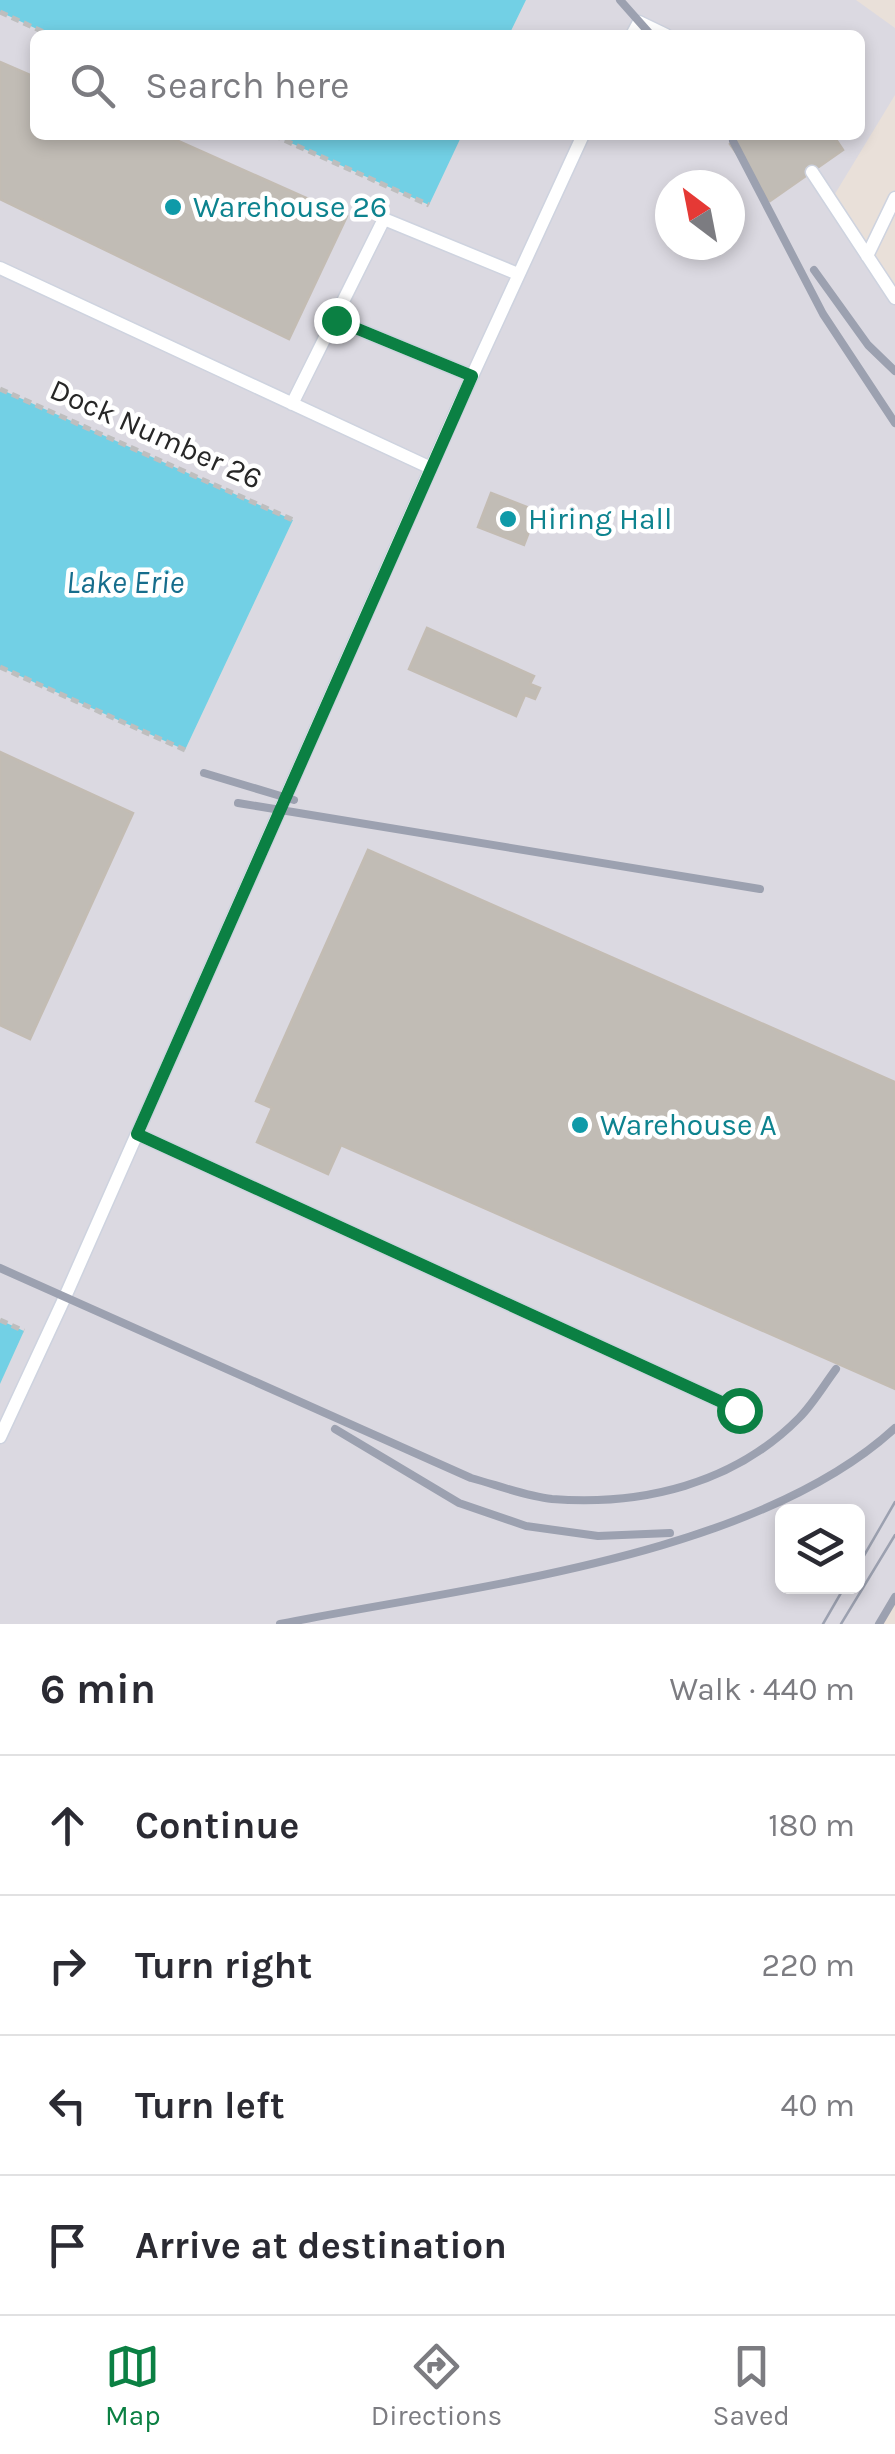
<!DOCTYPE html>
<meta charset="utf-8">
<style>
body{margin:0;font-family:Karla,sans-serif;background:#f7f7f7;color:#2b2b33}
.controls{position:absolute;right:30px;bottom:30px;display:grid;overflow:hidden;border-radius:15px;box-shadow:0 5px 15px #0003}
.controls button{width:90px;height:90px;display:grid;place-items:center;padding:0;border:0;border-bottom:2px solid #e1e1e2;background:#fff;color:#2b2b33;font:50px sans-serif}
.compass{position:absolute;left:655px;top:170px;width:90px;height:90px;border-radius:50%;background:#fff;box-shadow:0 5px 15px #0003;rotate:328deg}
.stop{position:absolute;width:30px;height:30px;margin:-22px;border:8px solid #0b8043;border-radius:50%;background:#fff}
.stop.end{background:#0b8043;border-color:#fff;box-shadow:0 2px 10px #0008}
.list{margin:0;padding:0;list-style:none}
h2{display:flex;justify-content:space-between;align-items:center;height:130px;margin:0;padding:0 40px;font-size:42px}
h2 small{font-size:32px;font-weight:400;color:#7c7c81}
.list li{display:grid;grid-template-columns:65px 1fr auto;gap:30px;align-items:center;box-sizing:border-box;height:140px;padding:0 40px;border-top:2px solid #e1e1e2}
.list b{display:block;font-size:38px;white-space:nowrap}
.list em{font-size:32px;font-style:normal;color:#7c7c81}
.icon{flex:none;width:55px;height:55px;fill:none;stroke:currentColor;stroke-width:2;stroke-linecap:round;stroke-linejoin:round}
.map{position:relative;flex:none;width:895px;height:1624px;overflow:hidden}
.search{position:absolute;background:#fff;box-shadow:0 5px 15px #0003;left:30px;right:30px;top:30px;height:110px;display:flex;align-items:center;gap:25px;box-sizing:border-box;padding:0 35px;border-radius:15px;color:#7c7c81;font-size:38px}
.sheet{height:690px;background:#fff}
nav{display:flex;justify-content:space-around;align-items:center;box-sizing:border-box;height:140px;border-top:2px solid #e1e1e2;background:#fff;font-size:28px;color:#7c7c81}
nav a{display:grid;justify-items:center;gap:5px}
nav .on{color:#0b8043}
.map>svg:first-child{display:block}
.industrial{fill:#dbd9e1;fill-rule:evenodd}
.water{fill:#72d0e5}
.building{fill:#c1bcb5;stroke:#c3bcb3;stroke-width:2.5}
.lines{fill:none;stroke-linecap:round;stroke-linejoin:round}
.service-casing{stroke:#ced3df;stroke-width:15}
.path{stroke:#bebebe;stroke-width:5;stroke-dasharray:8 5;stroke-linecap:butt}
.service{stroke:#fff;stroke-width:12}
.tram{stroke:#9ca1b0;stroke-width:2.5}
.rail{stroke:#9ca1b0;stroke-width:8}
.route{stroke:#0b8043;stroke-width:12}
.culture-dot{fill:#0f9aa8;stroke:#fff;stroke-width:4}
.labels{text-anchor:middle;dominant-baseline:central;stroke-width:9;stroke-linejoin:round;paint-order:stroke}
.culture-label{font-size:30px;fill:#0d838f;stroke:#fff;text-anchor:start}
.street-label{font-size:30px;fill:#272727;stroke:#fff}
.water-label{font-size:32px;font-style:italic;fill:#166d8c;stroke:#fff}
</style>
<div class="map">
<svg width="895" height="1624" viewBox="0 0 895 1624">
<rect width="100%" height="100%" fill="#e9e0d9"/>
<!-- industrial -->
<path class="industrial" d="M526 0H856L895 28V95L830 202 895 298V1597L879 1624H0V1384L24 1331 0 1320V667L185 750 293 520 0 389V12L50 35H35V135H273L428 205 462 135H860V35H509ZM670 185H730V245H670ZM782 1512H858V1586H782Z"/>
<!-- water -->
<path class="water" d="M0 0H526L509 35H50L0 12Z
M273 135H462L429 205Z
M0 389 293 520 185 750 0 667Z
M0 1320 24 1331 0 1384Z"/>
<!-- building -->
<path class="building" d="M0 62 35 77V135H165L347 216 289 339 0 199Z
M743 135H833L843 150 770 201 730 144Z
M491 493 537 511 524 545 478 527Z
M427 628 534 676 530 684 540 688 535 699 525 695 516 716 409 669Z
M0 752 133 813 30 1039 0 1025Z
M368 850 895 1082V1389L341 1145 328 1174 257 1142 272 1108 256 1101Z"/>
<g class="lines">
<!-- service casing -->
<g class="service-casing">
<path id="service" d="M632 35 639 22 666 35
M812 172 895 298
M867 256 895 198
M0 268 431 468
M336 320 472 376
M292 404 384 219 518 274
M137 1134 739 1410
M0 1437 65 1297 456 411 583 135"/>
</g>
<!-- path -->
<path class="path" d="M0 12 50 35
M273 135 429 205
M0 389 293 520
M0 667 185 750
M0 1320 24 1331"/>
<!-- service -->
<use href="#service" class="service"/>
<!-- tram -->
<path class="tram" d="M858 1566 895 1502
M823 1624 845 1586
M841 1624 895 1535"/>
<!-- rail -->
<path class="rail" d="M620 0 651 35
M733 141 823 314 895 423
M814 270 868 345 895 371
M204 773 294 800
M238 803 760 889
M0 1268 471 1478C497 1485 525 1496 552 1499 642 1506 734 1484 799 1418 813 1404 824 1385 836 1369
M335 1429 459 1503 526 1526 598 1536 670 1533
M280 1624C465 1587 754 1558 895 1428
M879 1624 895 1597"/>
</g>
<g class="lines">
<!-- route -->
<path class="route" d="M336 320 472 376 137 1134 739 1410"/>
</g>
<!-- markers -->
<g class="culture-dot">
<circle cx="173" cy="207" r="10"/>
<circle cx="508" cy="519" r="10"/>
<circle cx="580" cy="1125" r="10"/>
</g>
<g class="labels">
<!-- culture labels -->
<g class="culture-label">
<text x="193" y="207">Warehouse 26</text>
<text x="528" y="519">Hiring Hall</text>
<text x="600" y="1125">Warehouse A</text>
</g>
<!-- street labels -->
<g class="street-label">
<text transform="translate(156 434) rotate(24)">Dock Number 26</text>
</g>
<!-- water labels -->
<g class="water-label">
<text x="125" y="582">Lake Erie</text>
</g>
</g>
</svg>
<div class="controls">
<button><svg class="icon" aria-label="layers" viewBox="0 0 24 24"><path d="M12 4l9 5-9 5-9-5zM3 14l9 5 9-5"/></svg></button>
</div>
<svg class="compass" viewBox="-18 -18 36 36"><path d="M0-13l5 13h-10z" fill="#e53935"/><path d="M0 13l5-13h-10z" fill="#7c7c81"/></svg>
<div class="stop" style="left:739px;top:1410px"></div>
<div class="stop end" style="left:336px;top:320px"></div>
<div class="search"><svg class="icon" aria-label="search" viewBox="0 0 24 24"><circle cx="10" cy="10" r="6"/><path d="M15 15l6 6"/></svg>Search here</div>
</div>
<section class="sheet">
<h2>6 min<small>Walk · 440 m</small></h2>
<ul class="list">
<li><svg class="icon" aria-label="ahead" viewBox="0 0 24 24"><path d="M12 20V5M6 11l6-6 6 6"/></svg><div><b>Continue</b></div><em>180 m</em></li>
<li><svg class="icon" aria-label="right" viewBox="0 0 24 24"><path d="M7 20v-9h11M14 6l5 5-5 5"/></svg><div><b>Turn right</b></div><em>220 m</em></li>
<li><svg class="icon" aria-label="left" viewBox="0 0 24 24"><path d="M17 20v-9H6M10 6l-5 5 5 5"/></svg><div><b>Turn left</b></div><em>40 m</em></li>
<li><svg class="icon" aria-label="arrive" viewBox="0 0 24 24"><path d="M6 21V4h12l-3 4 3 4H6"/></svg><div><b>Arrive at destination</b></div></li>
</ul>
</section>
<nav>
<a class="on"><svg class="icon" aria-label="map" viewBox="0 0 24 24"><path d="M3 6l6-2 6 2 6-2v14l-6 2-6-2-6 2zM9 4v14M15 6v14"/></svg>Map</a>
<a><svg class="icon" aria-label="directions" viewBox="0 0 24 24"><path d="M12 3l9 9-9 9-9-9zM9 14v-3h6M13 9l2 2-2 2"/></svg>Directions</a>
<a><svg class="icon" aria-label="saved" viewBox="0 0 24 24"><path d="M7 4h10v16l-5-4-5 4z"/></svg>Saved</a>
</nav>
